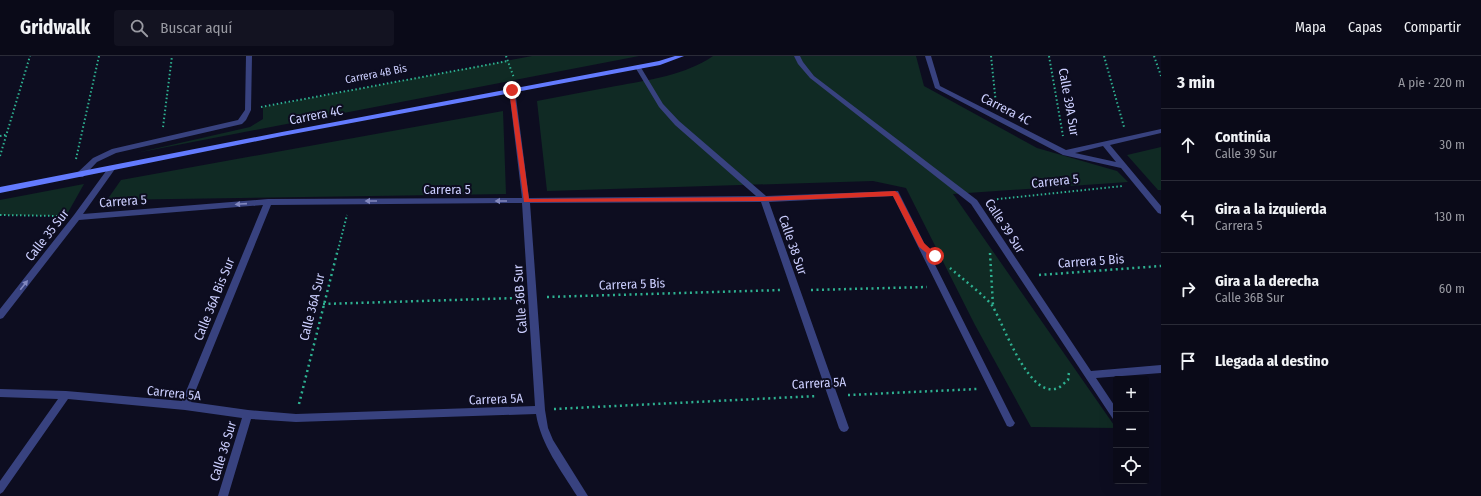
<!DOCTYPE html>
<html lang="es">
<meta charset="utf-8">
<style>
body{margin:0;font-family:"Fira Sans Condensed",sans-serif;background:#131321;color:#f1f3f6}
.controls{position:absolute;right:12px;bottom:12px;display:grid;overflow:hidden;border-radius:4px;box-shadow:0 4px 16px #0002}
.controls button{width:36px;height:36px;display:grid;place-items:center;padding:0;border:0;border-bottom:1px solid #2a2b37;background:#0a0a18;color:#f1f3f6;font:20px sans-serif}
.stop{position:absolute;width:12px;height:12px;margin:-9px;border:3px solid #d93025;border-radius:50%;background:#fff}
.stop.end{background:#d93025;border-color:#fff;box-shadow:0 1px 4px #0008}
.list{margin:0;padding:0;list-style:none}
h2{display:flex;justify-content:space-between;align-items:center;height:52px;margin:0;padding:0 16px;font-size:17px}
h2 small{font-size:13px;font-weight:400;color:#999aa2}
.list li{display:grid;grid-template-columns:26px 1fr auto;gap:12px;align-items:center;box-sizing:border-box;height:72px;padding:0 16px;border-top:1px solid #2a2b37}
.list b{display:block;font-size:15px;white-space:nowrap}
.list p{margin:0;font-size:13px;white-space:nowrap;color:#999aa2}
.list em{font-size:13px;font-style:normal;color:#999aa2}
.icon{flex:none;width:22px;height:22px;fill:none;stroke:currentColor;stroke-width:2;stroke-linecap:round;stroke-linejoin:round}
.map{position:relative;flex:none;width:1161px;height:440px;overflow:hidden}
header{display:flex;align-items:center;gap:24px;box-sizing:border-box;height:56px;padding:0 20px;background:#0a0a18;border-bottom:1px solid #2a2b37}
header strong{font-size:19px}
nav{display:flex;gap:22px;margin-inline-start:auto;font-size:14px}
.search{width:280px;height:36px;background:#131321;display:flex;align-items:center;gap:10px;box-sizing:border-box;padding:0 14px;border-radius:4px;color:#999aa2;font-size:15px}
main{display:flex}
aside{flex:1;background:#0a0a18}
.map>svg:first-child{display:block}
.green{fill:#102a24}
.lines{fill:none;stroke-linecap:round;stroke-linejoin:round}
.path-far1{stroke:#2eb191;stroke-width:2;stroke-dasharray:1.5 2.5;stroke-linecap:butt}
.path{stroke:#2eb191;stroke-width:2.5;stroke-dasharray:2 3.5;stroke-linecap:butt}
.minor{fill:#38427f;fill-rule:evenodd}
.secondary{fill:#637bfe;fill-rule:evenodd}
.oneway{fill:#8288bf}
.route{fill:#d93025}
.labels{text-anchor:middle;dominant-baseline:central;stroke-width:4;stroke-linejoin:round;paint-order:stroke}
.far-street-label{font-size:11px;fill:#cccfff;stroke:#0d0d20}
.street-label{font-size:13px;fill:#cccfff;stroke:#0d0d20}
</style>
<header>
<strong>Gridwalk</strong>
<div class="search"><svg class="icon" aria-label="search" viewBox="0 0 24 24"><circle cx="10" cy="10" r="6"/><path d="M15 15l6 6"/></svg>Buscar aquí</div>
<nav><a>Mapa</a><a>Capas</a><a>Compartir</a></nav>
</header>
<main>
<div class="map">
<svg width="1161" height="440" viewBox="0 0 1161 440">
<rect width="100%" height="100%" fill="#0d0d20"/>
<!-- green -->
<path class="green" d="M532 0H639L136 97 250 71 263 63V51Z
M713 0H916L924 30 1037 92 1117 115 1128 126 953 138 1116 372 1031 371 975 269 906 132 873 125 547 135 537 45C563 40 589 35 616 30 648 24 686 19 713 0Z
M503 55 506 138 107 144 121 124Z
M1161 91V134H1158L1127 99Z
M84 128 66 160 0 159V144Z"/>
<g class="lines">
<!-- path-far1 -->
<path class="path-far1" d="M506 0 514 22
M991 0 996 48
M1049 0 1063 80
M1104 0 1124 71
M1154 0 1161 20
M261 51 508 5
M163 71 172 0
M0 80 6 79
M0 100 30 0
M76 103 99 0
M989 144 1123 130
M0 159 59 160
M338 194 347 159"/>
<!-- path -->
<path class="path" d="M990 197 993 250
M950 212C959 220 989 243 993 251 1004 269 1029 344 1058 332 1062 330 1065 326 1068 324L1069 316
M1039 219 1161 210
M811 234 927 231
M547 241 782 234
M323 248 518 242
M848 339 977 333
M299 348 338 193
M554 353 817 340"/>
<!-- minor -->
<path class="minor" d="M246 0H252L251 54 246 64 242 68 116 97 97 106 83 121H77L76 119 77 117 93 102 112 93 238 64 245 54Z
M794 0H800L803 6 814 20 977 144 1091 315 1161 309V317L1096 322 1116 352V364L1113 363 971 148 810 22 798 8Z
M925 0H931L940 30 1066 94 1161 73V77L1110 89 1161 150V158L1158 157 1121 112 1063 99 935 32ZM1103 90 1116 106 1075 97Z
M638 9 640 10 663 48 679 65 766 140 898 135 1013 364 1015 367 1013 370 1010 371 1007 370 893 140 769 146 849 372 847 375 844 376 841 375 839 372 761 146 530 147 545 354 548 372 553 384 588 440H577C561 414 541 389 536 358L296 366 251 363 228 440H218L242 362 185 354 68 343 3 436 0 438V425L58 343 0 341V333L66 335 182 345 263 149 79 164 3 262 0 263V253L74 159 109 111 111 110 115 113 83 158 268 143 522 142 509 34 512 32 515 34 529 142 756 140 675 69 659 51 635 11ZM522 147 535 350 296 358 248 354 191 346 271 149Z"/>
<!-- secondary -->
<path class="secondary" d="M675 0H684L660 9 282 80 0 137V131L282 76 659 5Z"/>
</g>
<!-- one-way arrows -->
<defs><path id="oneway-solid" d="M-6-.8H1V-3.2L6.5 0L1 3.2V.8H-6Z"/></defs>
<g class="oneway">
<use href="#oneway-solid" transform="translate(371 145) rotate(180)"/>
<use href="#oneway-solid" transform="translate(501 145) rotate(180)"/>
<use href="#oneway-solid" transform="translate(241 148) rotate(176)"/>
<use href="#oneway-solid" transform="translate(24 229) rotate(-52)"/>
</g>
<!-- route -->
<path class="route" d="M512 33 514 34 529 143 764 141 895 135 898 137 924 187 938 200 935 203 933 202 919 191 893 140 764 145 524 146 509 34Z"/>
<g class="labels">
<!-- far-street labels -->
<g class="far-street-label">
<text transform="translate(376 18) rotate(-11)">Carrera 4B Bis</text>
</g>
<!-- street labels -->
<g class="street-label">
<text transform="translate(1069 46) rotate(80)">Calle 39A Sur</text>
<text transform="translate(1006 53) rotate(27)">Carrera 4C</text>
<text transform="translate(316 59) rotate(-11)">Carrera 4C</text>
<text transform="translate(1055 125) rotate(-6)">Carrera 5</text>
<text x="447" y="133">Carrera 5</text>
<text transform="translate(123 145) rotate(-4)">Carrera 5</text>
<text transform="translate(1005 170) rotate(57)">Calle 39 Sur</text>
<text transform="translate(47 179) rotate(-52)">Calle 35 Sur</text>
<text transform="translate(793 189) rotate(71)">Calle 38 Sur</text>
<text transform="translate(1091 205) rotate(-4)">Carrera 5 Bis</text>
<text transform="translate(632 228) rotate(-2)">Carrera 5 Bis</text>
<text transform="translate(214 243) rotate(-68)">Calle 36A Bis Sur</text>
<text transform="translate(520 243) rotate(-94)">Calle 36B Sur</text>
<text transform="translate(312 251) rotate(-76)">Calle 36A Sur</text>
<text transform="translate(819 327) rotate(-3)">Carrera 5A</text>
<text transform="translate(174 337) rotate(6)">Carrera 5A</text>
<text transform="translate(496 343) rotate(-2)">Carrera 5A</text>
<text transform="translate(223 395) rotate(-73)">Calle 36 Sur</text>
</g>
</g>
</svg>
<div class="controls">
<button>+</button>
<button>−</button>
<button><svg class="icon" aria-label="locate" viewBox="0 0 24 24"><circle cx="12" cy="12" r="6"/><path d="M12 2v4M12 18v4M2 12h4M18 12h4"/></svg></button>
</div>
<div class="stop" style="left:935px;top:200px"></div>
<div class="stop end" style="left:512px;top:34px"></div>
</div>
<aside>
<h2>3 min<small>A pie · 220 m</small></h2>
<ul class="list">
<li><svg class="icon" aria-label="ahead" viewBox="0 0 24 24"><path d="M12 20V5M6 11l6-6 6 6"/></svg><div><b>Continúa</b><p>Calle 39 Sur</p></div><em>30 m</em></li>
<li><svg class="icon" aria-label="left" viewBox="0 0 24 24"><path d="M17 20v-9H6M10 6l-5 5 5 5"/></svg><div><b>Gira a la izquierda</b><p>Carrera 5</p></div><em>130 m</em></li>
<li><svg class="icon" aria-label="right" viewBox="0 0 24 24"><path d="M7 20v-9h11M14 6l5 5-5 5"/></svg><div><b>Gira a la derecha</b><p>Calle 36B Sur</p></div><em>60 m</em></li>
<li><svg class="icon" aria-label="arrive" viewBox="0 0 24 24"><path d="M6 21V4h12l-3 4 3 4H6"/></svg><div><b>Llegada al destino</b></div></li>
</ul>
</aside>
</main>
